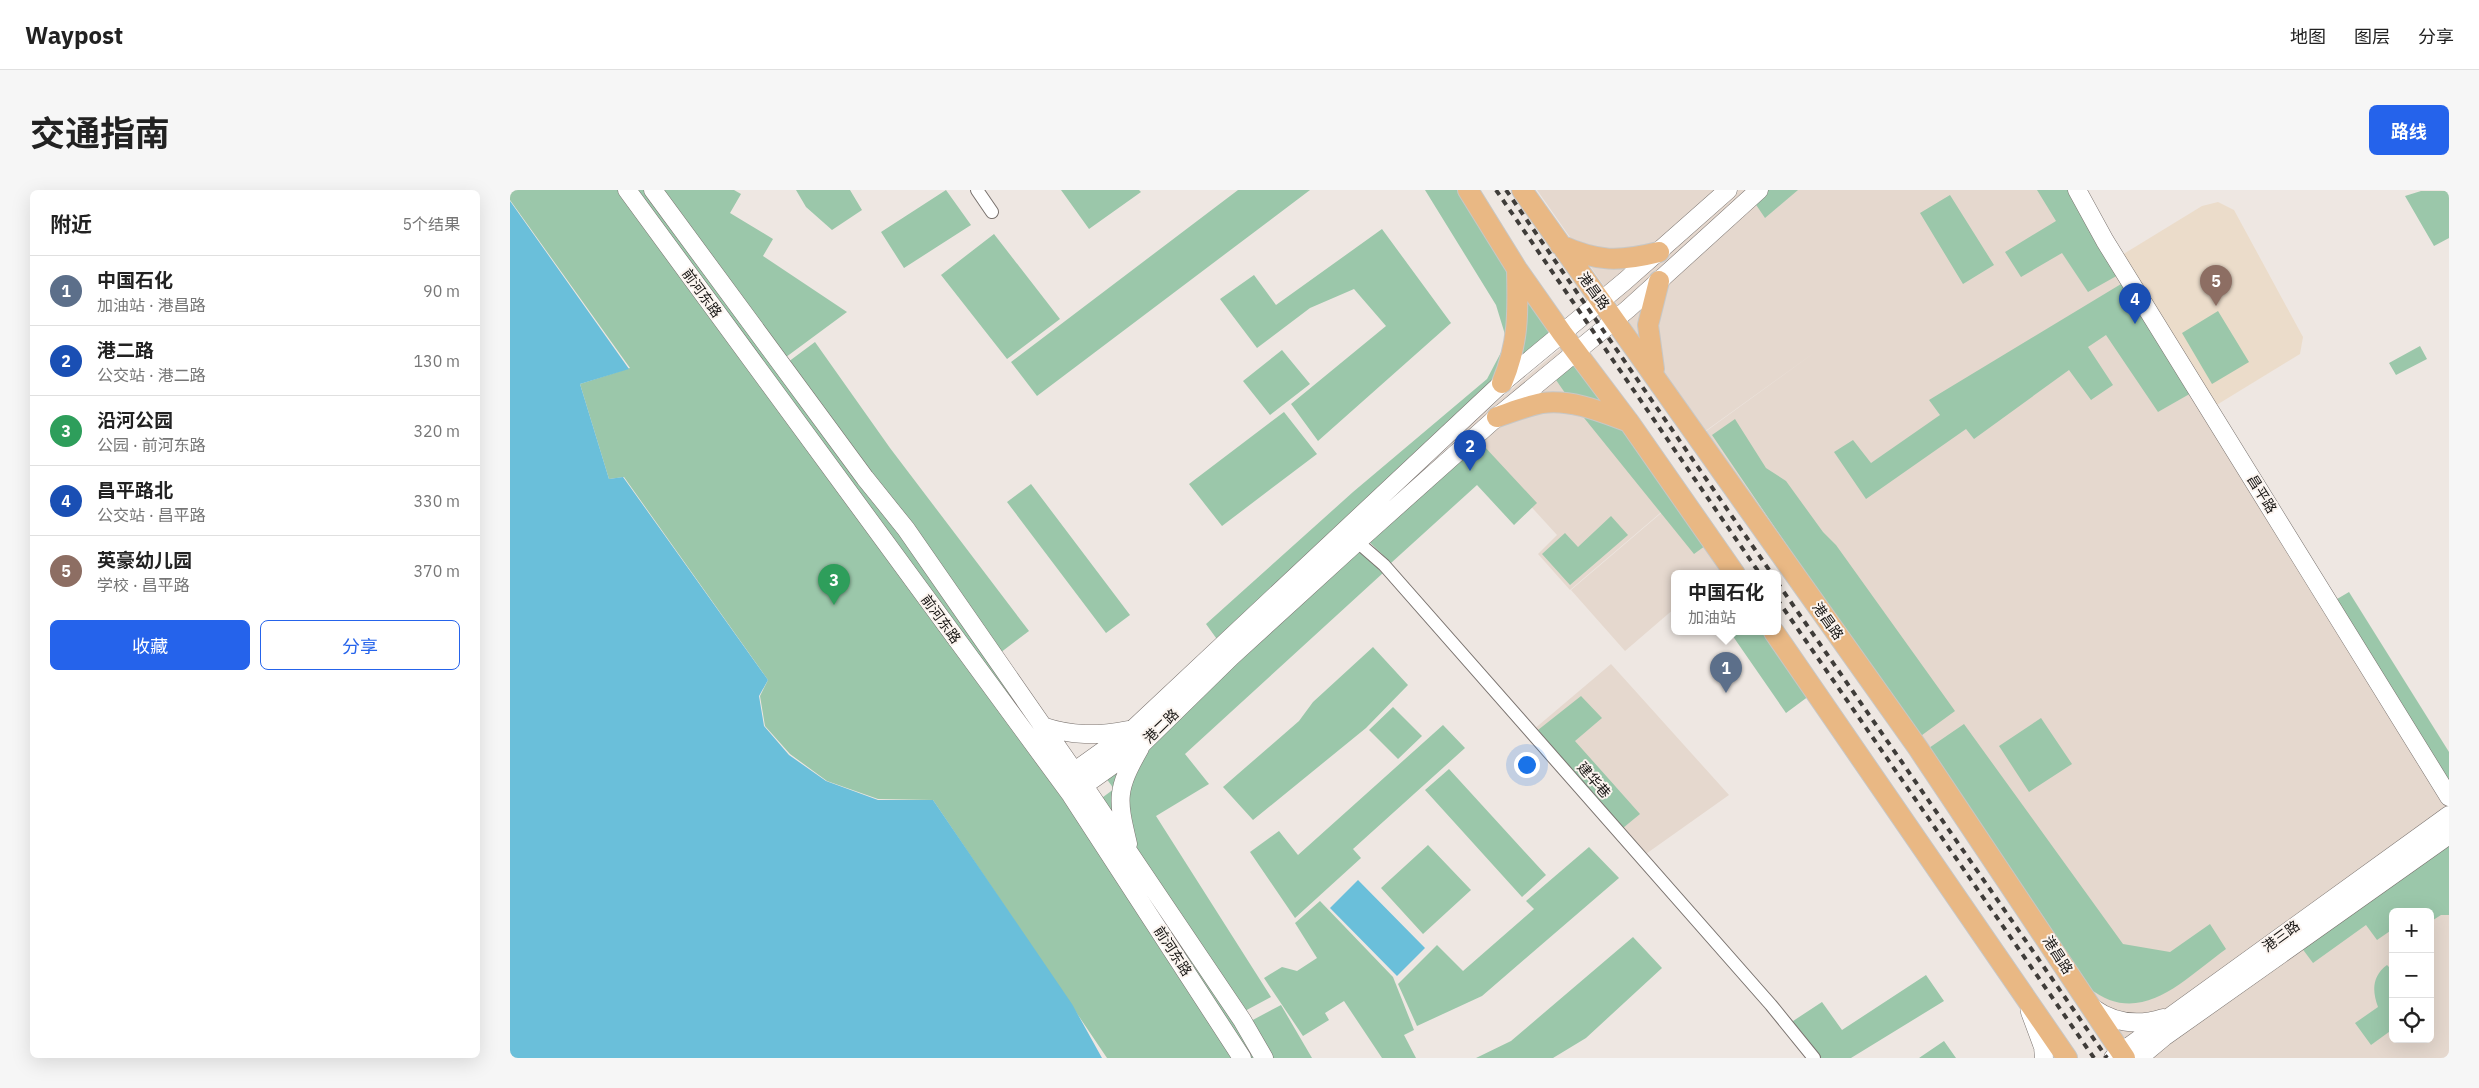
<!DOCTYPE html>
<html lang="zh">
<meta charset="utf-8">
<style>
body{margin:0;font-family:"IBM Plex Sans","Noto Sans SC",sans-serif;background:#f6f6f6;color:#222}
.controls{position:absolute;right:15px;bottom:15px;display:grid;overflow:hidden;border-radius:8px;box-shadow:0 5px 20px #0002}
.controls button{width:45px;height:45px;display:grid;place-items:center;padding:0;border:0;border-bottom:1px solid #e0e0e0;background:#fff;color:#222;font:25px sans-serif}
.you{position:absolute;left:1016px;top:574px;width:18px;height:18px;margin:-12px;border:4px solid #fff;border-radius:50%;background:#1a73e8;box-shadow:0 0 0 8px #1a73e833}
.badge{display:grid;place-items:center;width:32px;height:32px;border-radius:50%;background:#2563eb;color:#fff;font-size:16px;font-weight:700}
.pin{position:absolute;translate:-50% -41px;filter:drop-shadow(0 1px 2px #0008)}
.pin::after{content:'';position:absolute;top:26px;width:18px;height:15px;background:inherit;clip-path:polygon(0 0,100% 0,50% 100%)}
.popup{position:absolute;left:1161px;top:380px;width:110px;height:65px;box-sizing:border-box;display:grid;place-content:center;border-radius:8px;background:#fff;filter:drop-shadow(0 1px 4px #0005);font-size:16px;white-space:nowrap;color:#767676}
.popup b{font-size:19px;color:#222}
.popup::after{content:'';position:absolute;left:50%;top:100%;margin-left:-10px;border:10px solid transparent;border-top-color:#fff}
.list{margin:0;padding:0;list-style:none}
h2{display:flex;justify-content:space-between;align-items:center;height:65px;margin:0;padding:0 20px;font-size:21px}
h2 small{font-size:16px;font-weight:400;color:#767676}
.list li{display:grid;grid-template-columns:32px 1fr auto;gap:15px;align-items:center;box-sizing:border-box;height:70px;padding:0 20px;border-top:1px solid #e0e0e0}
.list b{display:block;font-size:19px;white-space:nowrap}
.list p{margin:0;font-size:16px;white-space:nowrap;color:#767676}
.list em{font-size:16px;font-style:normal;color:#767676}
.actions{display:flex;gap:10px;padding:15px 20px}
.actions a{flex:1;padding:11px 0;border:1px solid #2563eb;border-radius:8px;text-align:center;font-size:18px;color:#2563eb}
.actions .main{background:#2563eb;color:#fff}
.icon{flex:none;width:28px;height:28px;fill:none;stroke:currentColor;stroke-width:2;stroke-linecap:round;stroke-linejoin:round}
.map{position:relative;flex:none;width:1939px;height:868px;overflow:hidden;border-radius:8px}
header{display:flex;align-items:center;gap:30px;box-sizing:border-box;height:70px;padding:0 25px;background:#fff;border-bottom:1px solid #e0e0e0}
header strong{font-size:24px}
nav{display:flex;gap:28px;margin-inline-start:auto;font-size:18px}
.intro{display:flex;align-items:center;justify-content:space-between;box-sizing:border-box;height:120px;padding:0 30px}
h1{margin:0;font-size:35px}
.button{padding:12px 22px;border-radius:8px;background:#2563eb;color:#fff;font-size:18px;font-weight:700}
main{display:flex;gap:30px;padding:0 30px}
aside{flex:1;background:#fff;border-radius:8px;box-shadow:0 5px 20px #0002}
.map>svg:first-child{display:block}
.built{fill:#e5d8ce;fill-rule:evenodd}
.education{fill:#ebdcca}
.green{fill:#9bc7aa}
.water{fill:#6abfda}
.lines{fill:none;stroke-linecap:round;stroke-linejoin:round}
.street-casing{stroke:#7a736f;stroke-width:14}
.secondary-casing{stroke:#7a736f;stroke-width:19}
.primary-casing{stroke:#c7c7c6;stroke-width:22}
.street{stroke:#fff;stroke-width:12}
.secondary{stroke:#fff;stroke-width:18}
.primary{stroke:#e9b884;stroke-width:20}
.rail{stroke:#3f3c39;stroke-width:4;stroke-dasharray:6 6;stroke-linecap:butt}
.labels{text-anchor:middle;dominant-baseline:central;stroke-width:4;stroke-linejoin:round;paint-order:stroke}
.street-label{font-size:14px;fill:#171513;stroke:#fbf4ef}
</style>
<header>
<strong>Waypost</strong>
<nav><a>地图</a><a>图层</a><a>分享</a></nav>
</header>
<div class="intro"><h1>交通指南</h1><a class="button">路线</a></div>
<main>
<aside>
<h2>附近<small>5个结果</small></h2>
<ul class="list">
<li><span class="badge" style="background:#5c6f8a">1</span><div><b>中国石化</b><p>加油站 · 港昌路</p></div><em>90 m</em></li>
<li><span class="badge" style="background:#1a4fb4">2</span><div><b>港二路</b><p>公交站 · 港二路</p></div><em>130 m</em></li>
<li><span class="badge" style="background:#2e9e5b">3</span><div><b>沿河公园</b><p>公园 · 前河东路</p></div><em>320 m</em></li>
<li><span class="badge" style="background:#1a4fb4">4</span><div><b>昌平路北</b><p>公交站 · 昌平路</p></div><em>330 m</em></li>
<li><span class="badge" style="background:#8d6e63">5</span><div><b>英豪幼儿园</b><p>学校 · 昌平路</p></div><em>370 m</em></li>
</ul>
<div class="actions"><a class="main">收藏</a><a>分享</a></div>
</aside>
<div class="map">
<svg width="1939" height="868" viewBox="0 0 1939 868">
<rect width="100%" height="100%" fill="#eee7e2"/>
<!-- built -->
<path class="built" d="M1027 0H1226L1104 110Z
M1229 0H1567L1939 609V623L1612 860 1195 242 1308 160 1194 242 1105 111Z
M1057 153 1169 307 1060 400 1028 364 1047 345 952 241Z
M1170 307 1216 374 1204 384H1165V418L1115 461 1061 400Z
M1101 474 1219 605 1133 666 1023 540Z
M1939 647V868H1631ZM1883 722H1920V849H1883Z"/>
<!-- education -->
<path class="education" d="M1708 12 1724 20 1793 147 1790 164 1700 219 1607 68 1692 16Z"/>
<!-- green -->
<path class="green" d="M0 0H141L392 340 751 868H597L423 610 368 609 317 591 280 564 255 536 250 506 258 490 114 287 99 289 70 194 120 178 0 10Z
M148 0H224L231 4 220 23 263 49 253 66 337 122 272 170Z
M286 0H340L352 20 322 40 296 17Z
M436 0 461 35 394 78 371 42Z
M551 0H629L631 2 579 39Z
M728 0H800L527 206 501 172Z
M915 0H956L1056 150 836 338 709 452 696 434 843 302 977 189 997 151 986 115Z
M1236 0H1288L1255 28Z
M1527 0H1563L1610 84 1578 102 1552 63 1511 87 1495 62 1546 31Z
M1911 1H1939V48L1924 56 1895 6Z
M1440 5 1484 75 1453 94 1410 23Z
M872 39 941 133 808 251 781 214 876 136 844 99 800 118 747 158 710 109 744 85 766 115Z
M484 44 550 129 497 169 431 85Z
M1616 91 1683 202 1648 222 1596 145 1578 157 1603 195 1581 210 1559 180 1464 249 1456 239 1356 309 1324 262 1343 250 1361 273 1430 225 1419 210Z
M1708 121 1739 172 1702 194 1672 143Z
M305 152 380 258 519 441 486 466 274 175Z
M1910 156 1917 169 1886 185 1879 173Z
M772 160 800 194 760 225 733 191Z
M1061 161 1199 353 1184 364 1062 213 1037 177Z
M774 222 807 264 712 336 679 294Z
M1225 229 1256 278 1276 291 1313 342 1326 355 1445 521 1408 548 1202 245Z
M960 241 1027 313 1004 335 967 295 881 373 847 340Z
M521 294 620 425 596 443 497 312Z
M1101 326 1118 345 1060 395 1032 364 1055 343 1068 357Z
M836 346 873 383 675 564 699 594 646 626 761 807 733 822 589 610 604 599 585 573Z
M1839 402 1939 562V599L1822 412Z
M1220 442H1260L1303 503 1276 523Z
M863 457 898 495 856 538 743 630 713 597 789 531 803 512Z
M1071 506 1092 528 1065 551 1130 624 1113 638 1028 540Z
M883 517 912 546 888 569 859 540Z
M1531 528 1562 574 1519 602 1489 556Z
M1454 534 1613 754 1660 762 1700 734 1716 759C1674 789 1631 839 1579 798L1416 560Z
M933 535 955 558 843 659 851 668 785 728 740 662 769 641 788 665Z
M939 579 1036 685 1012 707 915 600Z
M1939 650V725H1931L1920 732V722H1883V739L1867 750 1856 735 1803 773 1791 757Z
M918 655 961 700 913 744 871 698Z
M1079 657 1109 688 972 806 907 836 888 794 927 755 953 781 1024 719 1016 711Z
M810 711 883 787 904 840 894 845 906 868H872L834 811 815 823 819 830 793 846 754 788 772 777 787 781 807 768 785 733Z
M1123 747 1152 778 1076 848 1043 868H966L1001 851Z
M1877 775 1883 781V839L1861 855 1845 833 1868 817C1862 801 1862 786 1877 775Z
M1416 785 1434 811 1341 868H1308L1280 833 1312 812 1332 840Z
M771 815 802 868H760L739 832Z
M1434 851 1446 868H1409Z"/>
<!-- water -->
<path class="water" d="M0 11 119 179 70 194 99 289 113 287 258 490 249 506 254 536 279 565 316 591 368 610H423L562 814 592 868H0Z
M848 690 915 758 887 786 820 718Z"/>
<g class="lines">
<!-- street casing -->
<g class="street-casing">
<path id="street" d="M467 0 482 22
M843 348 874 375 1261 815 1304 868"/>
</g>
<!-- secondary casing -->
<g class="secondary-casing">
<path id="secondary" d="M117 0 561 605 732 868
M143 0 355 288 396 339 564 581 732 830 754 868
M1567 0 1595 51 1939 607
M532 536C562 546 587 546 618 540
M555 588 622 540 992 193 1115 91 1218 0
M565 602 632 554 722 466 847 352 987 227 1118 119 1249 0
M618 654C607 608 606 600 630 558
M1583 818C1604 833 1628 836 1653 828
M1520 822 1533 857 1534 868
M1603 868 1939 625
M1629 868 1654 847 1939 645"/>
</g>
<!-- primary casing -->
<g class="primary-casing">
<path id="primary" d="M958 0 1007 79 1052 143 1119 232 1225 384
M1012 0 1408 558 1615 868
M1050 55C1088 72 1109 72 1149 62
M1144 179 1138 135 1149 91
M992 193C1009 152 1008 122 1007 79
M987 227C1002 222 1017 216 1032 213 1062 209 1092 222 1119 232
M1264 442 1557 868"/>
</g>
<!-- street -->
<use href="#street" class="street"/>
<!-- secondary -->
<use href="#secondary" class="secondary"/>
<!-- primary -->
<use href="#primary" class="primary"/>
<!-- rail -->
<path class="rail" d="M986 0 1250 384
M996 0 1262 384
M1267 392 1597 868
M1267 409 1584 868"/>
</g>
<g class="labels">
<!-- street labels -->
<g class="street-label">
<text transform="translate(1084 101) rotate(54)">港昌路</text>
<text transform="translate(192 103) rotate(54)">前河东路</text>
<text transform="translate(1752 304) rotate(58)">昌平路</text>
<text transform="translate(431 429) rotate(54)">前河东路</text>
<text transform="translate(1318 431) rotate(55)">港昌路</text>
<text transform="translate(651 536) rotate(-44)">港二路</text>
<text transform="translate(1084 590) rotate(49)">建华巷</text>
<text transform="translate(1771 746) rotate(-36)">港三路</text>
<text transform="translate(663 761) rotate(57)">前河东路</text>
<text transform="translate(1548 765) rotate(57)">港昌路</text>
</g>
</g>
</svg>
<div class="controls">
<button>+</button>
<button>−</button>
<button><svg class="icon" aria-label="locate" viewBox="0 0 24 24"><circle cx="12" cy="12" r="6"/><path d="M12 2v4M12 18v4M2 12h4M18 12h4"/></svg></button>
</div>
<div class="you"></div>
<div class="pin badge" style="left:1216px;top:503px;background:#5c6f8a">1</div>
<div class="popup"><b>中国石化</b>加油站</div>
<div class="pin badge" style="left:960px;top:281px;background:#1a4fb4">2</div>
<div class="pin badge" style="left:324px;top:415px;background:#2e9e5b">3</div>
<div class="pin badge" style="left:1625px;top:134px;background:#1a4fb4">4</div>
<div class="pin badge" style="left:1706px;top:116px;background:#8d6e63">5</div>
</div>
</main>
